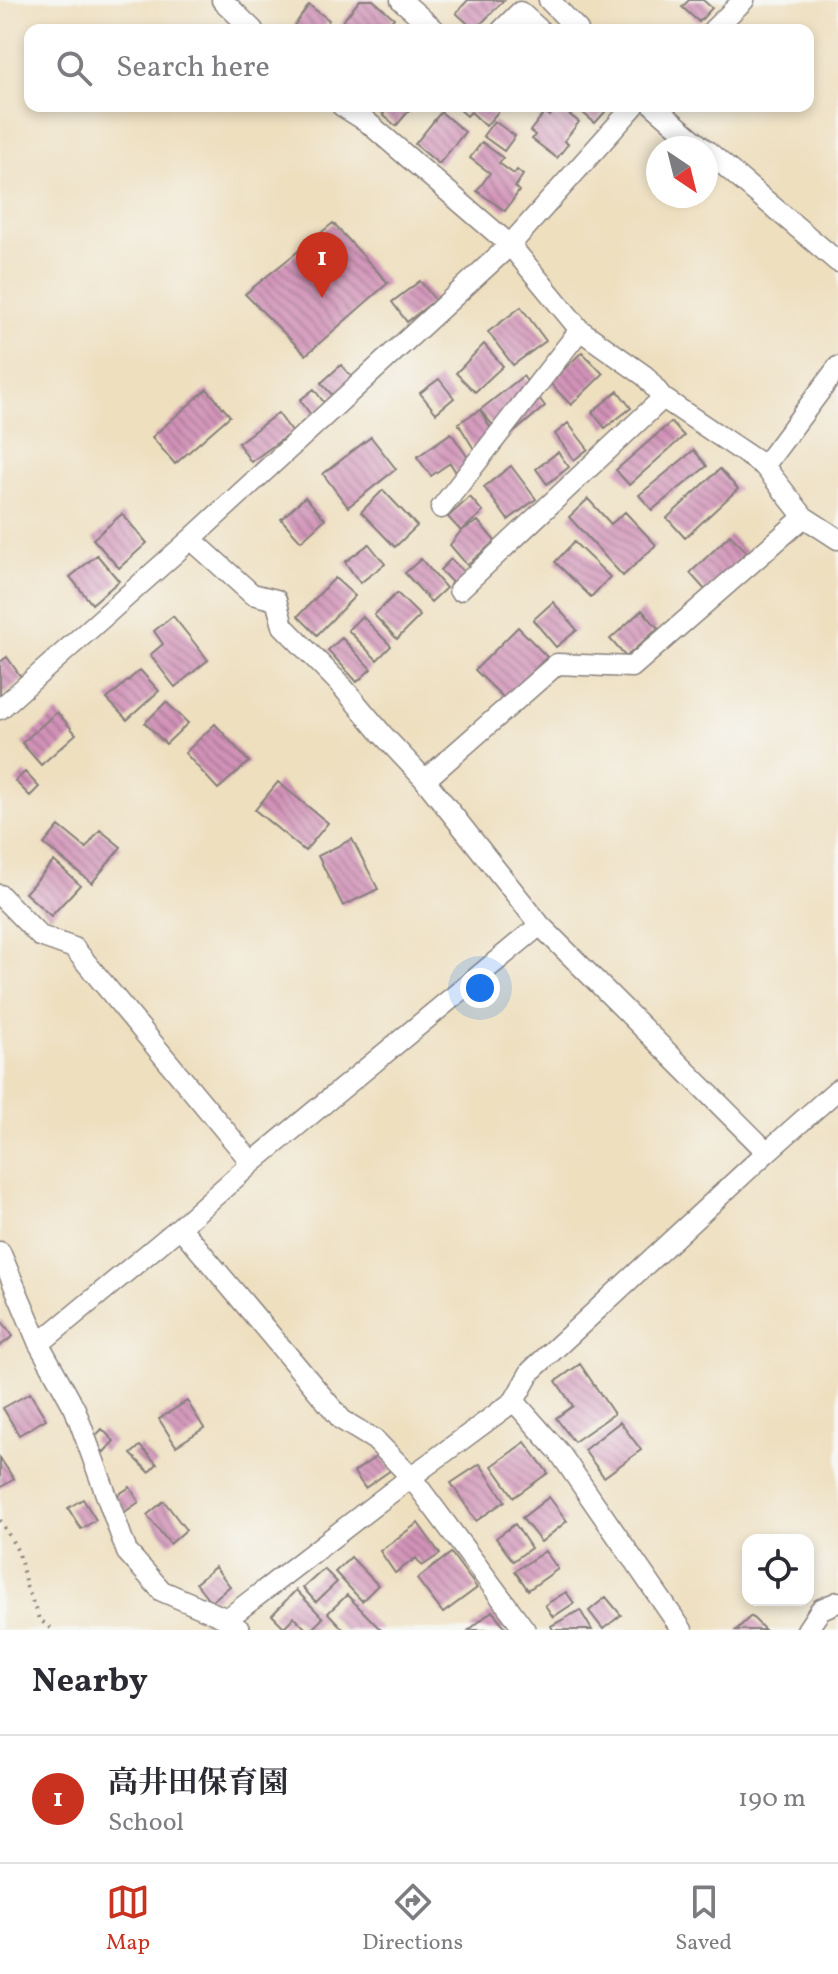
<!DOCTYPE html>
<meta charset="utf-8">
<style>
body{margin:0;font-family:Vollkorn,"Noto Serif JP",serif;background:#f7f7f7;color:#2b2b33}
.controls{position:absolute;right:24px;bottom:24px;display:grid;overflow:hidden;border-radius:16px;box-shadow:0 4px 12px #0003}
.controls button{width:72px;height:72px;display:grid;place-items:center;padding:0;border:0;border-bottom:2px solid #e1e1e2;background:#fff;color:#2b2b33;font:40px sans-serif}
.compass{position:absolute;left:646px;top:136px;width:72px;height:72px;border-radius:50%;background:#fff;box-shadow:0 4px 12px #0003;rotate:145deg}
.you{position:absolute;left:480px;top:988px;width:28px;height:28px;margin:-20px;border:6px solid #fff;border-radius:50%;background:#1a73e8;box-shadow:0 0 0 12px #1a73e833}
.badge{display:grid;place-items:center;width:52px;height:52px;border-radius:50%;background:#c8321e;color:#fff;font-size:26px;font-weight:700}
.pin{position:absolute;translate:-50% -66px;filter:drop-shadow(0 2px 4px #0008)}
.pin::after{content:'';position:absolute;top:42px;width:28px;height:24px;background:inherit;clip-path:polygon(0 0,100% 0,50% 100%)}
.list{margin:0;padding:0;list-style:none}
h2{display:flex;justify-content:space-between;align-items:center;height:104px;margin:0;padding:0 32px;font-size:34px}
h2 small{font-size:26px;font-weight:400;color:#7c7c81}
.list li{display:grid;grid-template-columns:52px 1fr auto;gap:24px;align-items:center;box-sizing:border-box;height:128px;padding:0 32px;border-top:2px solid #e1e1e2}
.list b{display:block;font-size:30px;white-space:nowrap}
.list p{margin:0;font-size:26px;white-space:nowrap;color:#7c7c81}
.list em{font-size:26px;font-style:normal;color:#7c7c81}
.icon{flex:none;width:44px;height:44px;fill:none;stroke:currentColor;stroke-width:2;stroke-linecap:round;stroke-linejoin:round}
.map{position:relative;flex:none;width:838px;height:1630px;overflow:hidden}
.search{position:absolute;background:#fff;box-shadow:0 4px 12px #0003;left:24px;right:24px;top:24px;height:88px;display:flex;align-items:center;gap:20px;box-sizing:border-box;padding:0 28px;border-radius:16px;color:#7c7c81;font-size:30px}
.sheet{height:232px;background:#fff}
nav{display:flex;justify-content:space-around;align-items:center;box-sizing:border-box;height:112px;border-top:2px solid #e1e1e2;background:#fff;font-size:22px;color:#7c7c81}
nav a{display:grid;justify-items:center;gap:4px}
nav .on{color:#c8321e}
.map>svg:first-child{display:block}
.building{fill:url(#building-back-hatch)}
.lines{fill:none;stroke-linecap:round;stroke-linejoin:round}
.minor-casing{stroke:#88807d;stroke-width:23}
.path{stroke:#88807d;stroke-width:4;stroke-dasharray:2 6;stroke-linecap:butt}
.minor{stroke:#fff;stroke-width:20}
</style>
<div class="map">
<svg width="838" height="1630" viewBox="0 0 838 1630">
<defs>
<pattern id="building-back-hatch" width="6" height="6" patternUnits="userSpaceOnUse" patternTransform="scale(2)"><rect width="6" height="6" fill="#d192b7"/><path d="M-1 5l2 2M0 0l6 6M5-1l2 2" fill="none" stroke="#a97796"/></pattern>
</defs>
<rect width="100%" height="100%" fill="#f6f6f2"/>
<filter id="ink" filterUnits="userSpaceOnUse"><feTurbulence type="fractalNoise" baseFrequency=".0125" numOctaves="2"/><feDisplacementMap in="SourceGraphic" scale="16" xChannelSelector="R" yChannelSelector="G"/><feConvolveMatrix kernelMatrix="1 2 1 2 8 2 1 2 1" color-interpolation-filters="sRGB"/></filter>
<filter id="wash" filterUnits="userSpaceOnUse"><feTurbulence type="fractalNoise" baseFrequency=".006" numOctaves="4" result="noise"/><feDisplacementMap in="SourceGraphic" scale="32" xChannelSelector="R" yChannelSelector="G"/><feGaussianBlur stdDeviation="1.8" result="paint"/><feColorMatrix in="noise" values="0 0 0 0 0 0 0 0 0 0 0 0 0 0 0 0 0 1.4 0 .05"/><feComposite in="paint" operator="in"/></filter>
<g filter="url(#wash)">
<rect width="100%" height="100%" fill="#eedfbf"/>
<g id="blocks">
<!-- building -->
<path class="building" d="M360 0H373L394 18 384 30H349L341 23Z
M468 0H504L475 30 456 13Z
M689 0H703L712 8 699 22 682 7Z
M309 5 329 20 322 30H291Z
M374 106H413L396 126 383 115 384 114Z
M460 106H503L486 126 471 112 467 116 458 108Z
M558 106 579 122 564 141 568 144 557 158 532 139 535 135 530 131 545 112 550 116Z
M590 106H598L605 112 595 123 583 113Z
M441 112 465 132 439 164 415 144Z
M494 121 515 136 504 151 483 136Z
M482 142 503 158 499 163 514 174 517 170 523 175 515 187 519 191 505 211 477 191 490 173 470 158Z
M333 223 388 283 306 355 245 294Z
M420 281 435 300 407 322 392 302Z
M521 307 546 341 513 365 488 332Z
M484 344 503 366 475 392 456 373Z
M582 352 603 374 571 405 550 383Z
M341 365 357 383 338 401 321 383Z
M523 376 545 406 505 440 480 410Z
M439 379 454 398 436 413 420 393Z
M207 389 230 416 175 464 152 437Z
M314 389 325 404 311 415 300 400Z
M618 391 631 408 605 428 592 412Z
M480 410 501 447 480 459 458 423Z
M278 413 292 432 251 462 238 443Z
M671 422 684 436 629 485 616 470Z
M568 423 588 449 574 460 555 434Z
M451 433 477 471 462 482 450 463 431 476 417 457Z
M371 437 396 469 348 507 323 474Z
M694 450 707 466 652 510 639 495Z
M558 452 569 467 547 484 536 469Z
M511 466 536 499 508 520 484 487Z
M720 469 738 489 685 538 667 518Z
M383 490 417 526 395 547 361 512Z
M305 497 325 519 301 541 281 519Z
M470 497 483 512 461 531 448 517Z
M588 499 611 524 625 512 656 545 623 576 569 517Z
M122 514 147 543 119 568 93 539Z
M478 521 495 541 467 565 450 545 461 531Z
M730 535 747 552 706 591 690 573Z
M574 542 610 577 591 597 555 562Z
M369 544 385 564 360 583 345 562Z
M97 555 119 581 92 604 70 577Z
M421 559 446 588 431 602 405 573Z
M451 559 465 573 459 590 440 570Z
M335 578 355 596 317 635 298 616Z
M397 593 420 616 397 639 374 615Z
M553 602 577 630 556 647 533 620Z
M642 610 658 628 626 657 610 639Z
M173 616 208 660 175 687 150 655 163 644 154 631Z
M362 616 391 646 377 660 348 630Z
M518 627 547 657 505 699 475 670Z
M342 638 371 669 357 682 328 650Z
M7 657 23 680 0 696V662Z
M140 670 159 691 127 720 107 699Z
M166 702 188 723 166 744 145 723Z
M57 712 76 734 41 765 22 743Z
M215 724 249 762 218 789 185 753Z
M25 772 39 787 30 796 15 781Z
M278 782 328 823 305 851 255 810Z
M59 826 86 848 100 830 121 847 92 883 44 844Z
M352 839 378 889 343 906 318 856Z
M54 861 80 885 51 916 25 893Z
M0 1319 13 1336 0 1346Z
M580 1364 614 1414 574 1442 556 1418 573 1406 556 1381Z
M30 1393 46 1419 19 1435 3 1408Z
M187 1401 204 1428 176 1446 159 1419Z
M620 1422 641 1450 604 1477 584 1450Z
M102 1429 114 1441 104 1452 91 1441Z
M525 1442 548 1473 514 1497 492 1466Z
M140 1446 157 1464 149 1472 131 1454Z
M380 1454 391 1470 365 1488 354 1472Z
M0 1458 14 1479 0 1488Z
M480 1464 505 1501 476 1521 451 1483Z
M130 1487 139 1502 123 1513 113 1498Z
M549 1497 567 1521 541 1542 522 1518Z
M83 1499 96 1520 81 1529 68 1508Z
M164 1501 186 1530 170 1544 147 1515Z
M418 1523 440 1554 422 1566 416 1558 395 1573 380 1551Z
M515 1524 531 1548 513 1561 496 1538Z
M545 1551 558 1569 528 1590 515 1571Z
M451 1553 477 1588 443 1613 417 1579Z
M351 1557 378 1585 362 1601 335 1572Z
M215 1567 230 1586 211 1602 196 1583Z
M324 1569 337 1582 316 1602 303 1588Z
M296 1590 323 1618 311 1630H307L294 1617 284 1627 272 1615Z
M566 1592 574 1603 553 1617 545 1605Z
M347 1595 381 1630H344L328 1613Z
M606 1597 621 1615 603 1629 589 1611Z
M580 1610 592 1630H553L551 1626Z
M492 1611 508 1630H469Z
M751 1616 765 1630H736Z"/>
</g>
</g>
<g filter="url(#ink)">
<use href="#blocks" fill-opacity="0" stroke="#88807d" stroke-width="2"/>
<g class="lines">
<!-- minor casing -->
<g class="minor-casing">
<path id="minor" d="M222 0 253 30
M401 0 435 30
M549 0 578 30
M502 30 520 12 540 30
M713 30 744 0
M342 106 366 121 510 245 580 330 645 376 663 398 764 466 804 517 838 539
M654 106 703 148
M706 150 838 262
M764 466 838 367
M441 508 580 330
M191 539 252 594 276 600 283 626 340 684 382 734 425 780 540 925 767 1152
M459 590 663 398
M0 709 191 539 510 245 634 106
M425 780 557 664 632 667 804 517
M0 895 40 936 74 948 252 1163
M180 1227 342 1420 375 1440 411 1477 525 1630
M0 1252 39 1344 75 1409 127 1552 162 1591 227 1619 240 1630
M39 1344 180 1227 252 1163 540 925
M514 1401 531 1371 767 1152 838 1089
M227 1619 411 1477 514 1401 559 1452 682 1630
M807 1630 821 1609 838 1602"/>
</g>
<!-- path -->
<path class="path" d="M0 1520 19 1553 26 1585 39 1619 53 1630"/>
<!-- minor -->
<use href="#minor" class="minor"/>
</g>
</g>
</svg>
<div class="controls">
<button><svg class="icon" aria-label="locate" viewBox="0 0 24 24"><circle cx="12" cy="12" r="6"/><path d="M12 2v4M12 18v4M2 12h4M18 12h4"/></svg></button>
</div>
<svg class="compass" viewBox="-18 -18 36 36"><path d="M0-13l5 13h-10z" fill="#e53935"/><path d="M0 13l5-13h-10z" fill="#7c7c81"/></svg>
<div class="you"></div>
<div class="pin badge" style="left:322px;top:298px">1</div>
<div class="search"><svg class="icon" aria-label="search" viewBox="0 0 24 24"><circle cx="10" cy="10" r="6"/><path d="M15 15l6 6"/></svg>Search here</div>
</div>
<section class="sheet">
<h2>Nearby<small></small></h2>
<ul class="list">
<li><span class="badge">1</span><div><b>高井田保育園</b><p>School</p></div><em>190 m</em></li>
</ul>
</section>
<nav>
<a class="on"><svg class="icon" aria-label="map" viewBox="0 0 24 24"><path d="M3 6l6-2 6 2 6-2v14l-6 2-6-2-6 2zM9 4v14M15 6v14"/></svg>Map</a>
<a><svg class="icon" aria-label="directions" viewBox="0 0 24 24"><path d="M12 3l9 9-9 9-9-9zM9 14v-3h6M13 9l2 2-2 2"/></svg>Directions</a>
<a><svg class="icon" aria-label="saved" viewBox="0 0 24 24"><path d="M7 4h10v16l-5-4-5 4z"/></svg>Saved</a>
</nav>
